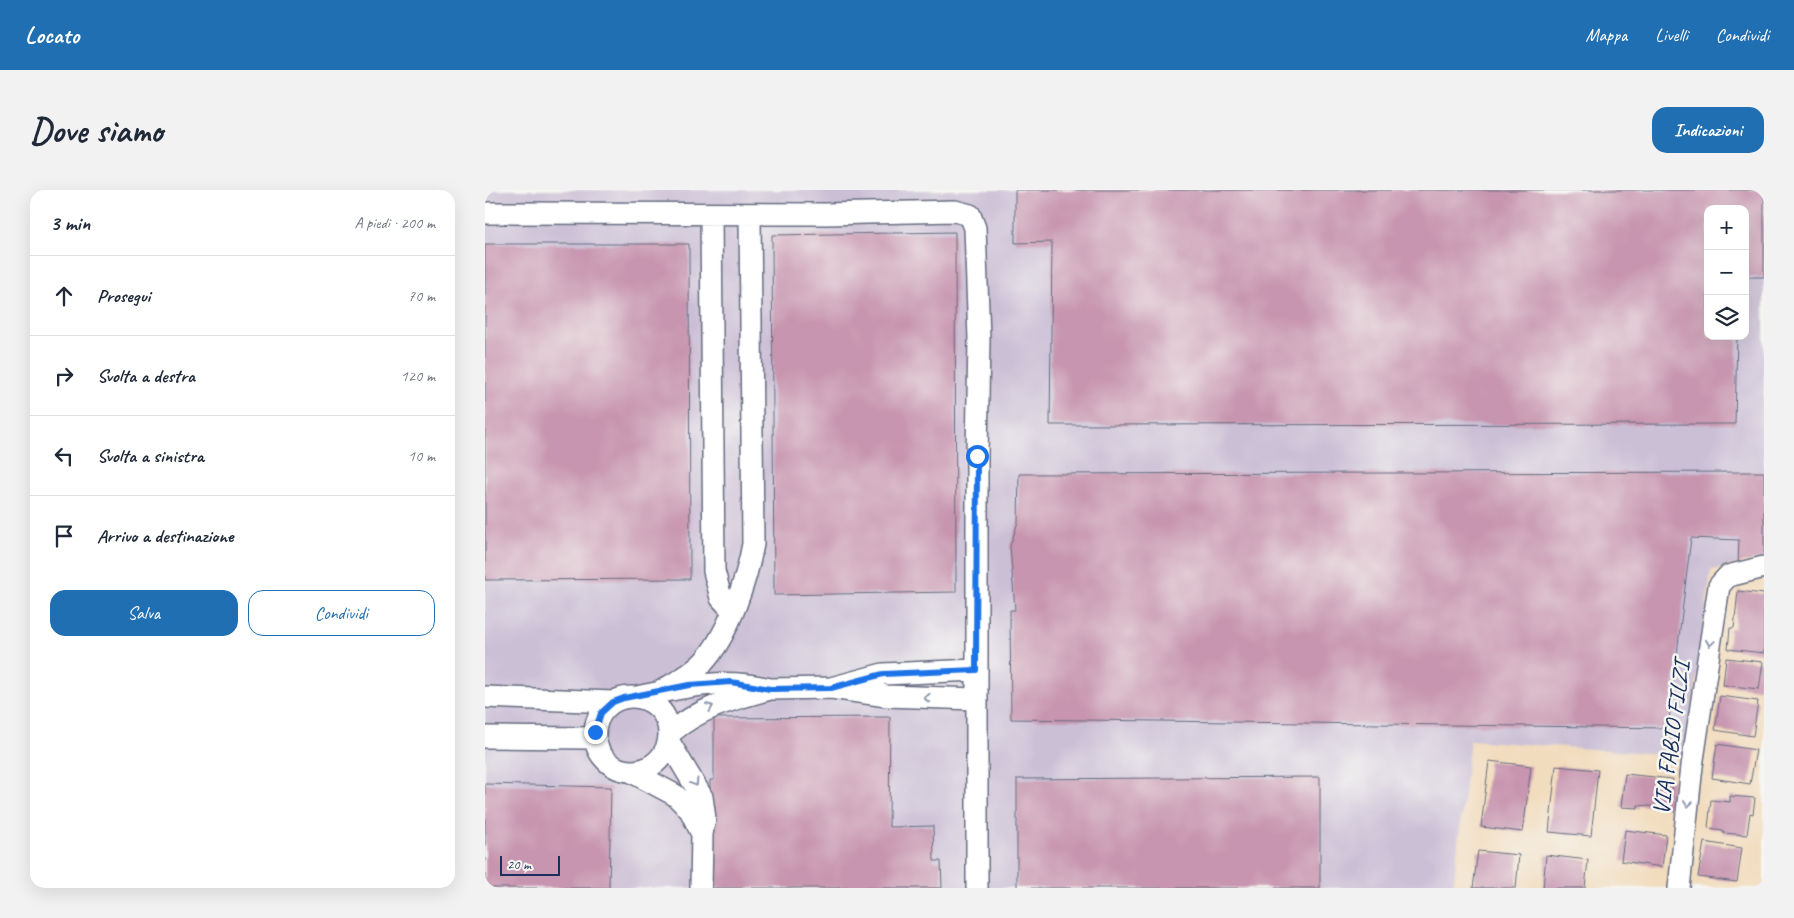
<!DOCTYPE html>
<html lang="it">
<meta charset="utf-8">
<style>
body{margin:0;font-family:Caveat,sans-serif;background:#f2f2f3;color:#1f2937}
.controls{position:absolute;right:15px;top:15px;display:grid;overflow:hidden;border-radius:10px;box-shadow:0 5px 20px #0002}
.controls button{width:45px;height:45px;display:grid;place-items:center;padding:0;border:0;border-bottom:1px solid #e0e1e3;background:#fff;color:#1f2937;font:25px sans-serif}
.scale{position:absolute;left:15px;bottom:12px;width:60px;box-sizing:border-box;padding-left:5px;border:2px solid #1b2f5e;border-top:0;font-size:14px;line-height:18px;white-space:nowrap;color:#1b2f5e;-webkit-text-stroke:4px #f6f6f2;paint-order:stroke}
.stop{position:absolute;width:15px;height:15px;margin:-11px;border:4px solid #1a73e8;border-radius:50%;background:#fff}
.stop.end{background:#1a73e8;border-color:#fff;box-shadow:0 1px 5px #0008}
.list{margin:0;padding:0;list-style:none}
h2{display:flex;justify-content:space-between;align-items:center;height:65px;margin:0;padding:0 20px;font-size:21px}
h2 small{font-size:16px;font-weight:400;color:#747a83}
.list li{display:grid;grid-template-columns:32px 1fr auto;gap:15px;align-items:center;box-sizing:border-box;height:80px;padding:0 20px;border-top:1px solid #e0e1e3}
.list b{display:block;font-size:19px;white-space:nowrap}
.list em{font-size:16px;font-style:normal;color:#747a83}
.actions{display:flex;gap:10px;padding:15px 20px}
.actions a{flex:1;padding:11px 0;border:1px solid #1f6fb2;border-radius:15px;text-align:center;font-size:18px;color:#1f6fb2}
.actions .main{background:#1f6fb2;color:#fff}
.icon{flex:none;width:28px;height:28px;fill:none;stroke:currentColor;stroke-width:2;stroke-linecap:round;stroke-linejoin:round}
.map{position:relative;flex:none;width:1279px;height:698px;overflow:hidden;border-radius:15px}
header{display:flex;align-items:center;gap:30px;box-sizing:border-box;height:70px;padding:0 25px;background:#1f6fb2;color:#fff}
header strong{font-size:24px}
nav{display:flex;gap:28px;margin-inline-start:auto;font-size:18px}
.intro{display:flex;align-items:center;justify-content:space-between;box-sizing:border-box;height:120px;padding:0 30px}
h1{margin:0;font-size:35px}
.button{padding:12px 22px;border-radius:15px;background:#1f6fb2;color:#fff;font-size:18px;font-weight:700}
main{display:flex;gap:30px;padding:0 30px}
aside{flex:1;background:#fff;border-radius:15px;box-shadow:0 5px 20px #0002}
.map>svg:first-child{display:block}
.industrial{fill:#cbbfd5;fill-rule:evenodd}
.building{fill:#c795af}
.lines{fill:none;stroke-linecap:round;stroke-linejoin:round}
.minor-casing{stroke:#666c80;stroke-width:24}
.minor{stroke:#fff;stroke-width:21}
.oneway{stroke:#8d97ae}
.route{stroke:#1a73e8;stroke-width:6}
.labels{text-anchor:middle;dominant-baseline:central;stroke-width:5;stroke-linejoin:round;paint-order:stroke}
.street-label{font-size:24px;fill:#1b2f5e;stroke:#f6f6f2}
</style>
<header>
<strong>Locato</strong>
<nav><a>Mappa</a><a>Livelli</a><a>Condividi</a></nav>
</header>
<div class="intro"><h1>Dove siamo</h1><a class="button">Indicazioni</a></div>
<main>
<aside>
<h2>3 min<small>A piedi · 200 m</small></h2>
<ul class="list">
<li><svg class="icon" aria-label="ahead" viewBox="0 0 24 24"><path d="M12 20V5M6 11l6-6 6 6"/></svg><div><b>Prosegui</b></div><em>70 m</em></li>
<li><svg class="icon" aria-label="right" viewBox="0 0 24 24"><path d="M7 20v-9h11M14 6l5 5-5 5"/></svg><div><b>Svolta a destra</b></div><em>120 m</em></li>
<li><svg class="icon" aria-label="left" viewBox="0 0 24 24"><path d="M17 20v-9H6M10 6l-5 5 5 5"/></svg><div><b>Svolta a sinistra</b></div><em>10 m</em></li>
<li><svg class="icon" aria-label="arrive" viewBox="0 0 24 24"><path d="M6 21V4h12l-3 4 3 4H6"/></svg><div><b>Arrivo a destinazione</b></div></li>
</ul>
<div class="actions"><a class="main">Salva</a><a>Condividi</a></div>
</aside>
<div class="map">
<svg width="1279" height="698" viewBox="0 0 1279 698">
<rect width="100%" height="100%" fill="#f6f6f2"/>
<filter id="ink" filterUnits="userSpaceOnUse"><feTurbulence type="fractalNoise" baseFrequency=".02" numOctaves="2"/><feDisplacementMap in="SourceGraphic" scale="10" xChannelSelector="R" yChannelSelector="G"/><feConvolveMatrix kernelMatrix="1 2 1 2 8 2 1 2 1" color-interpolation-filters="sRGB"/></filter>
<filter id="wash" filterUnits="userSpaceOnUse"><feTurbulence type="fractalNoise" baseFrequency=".0096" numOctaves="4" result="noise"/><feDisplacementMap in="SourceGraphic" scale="20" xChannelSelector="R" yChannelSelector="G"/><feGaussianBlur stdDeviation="1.12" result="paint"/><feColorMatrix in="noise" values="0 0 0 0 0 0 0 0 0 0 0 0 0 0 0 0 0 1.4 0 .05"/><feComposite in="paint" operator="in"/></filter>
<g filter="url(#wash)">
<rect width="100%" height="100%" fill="#f2dcbe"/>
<!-- industrial -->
<path class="industrial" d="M0 0H1279V368L1226 380 1202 566 985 550 968 698H0ZM1223 19H1260V146H1223Z"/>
<g id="blocks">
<!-- building -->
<path class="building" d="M530 0H1279V87H1260V19H1223V146H1252L1250 234 565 235 567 52 530 53Z
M470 42 471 402 289 405 287 45Z
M0 54H204L205 389 0 390Z
M1279 282V368L1253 374 1254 350 1206 348 1183 538 526 529 525 420H530L525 356 533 332 534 284Z
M1253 401 1279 404V463L1243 459 1245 438H1249Z
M1241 468 1278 472 1274 499 1238 495Z
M1235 506 1273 511 1268 546 1230 540Z
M405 527 404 637 448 636 449 671H456L457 698H226L225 590H229V528Z
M1232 554 1271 560 1265 594 1227 588Z
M1004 571 1046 576 1038 642 996 637Z
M1071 576 1113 580 1106 646 1064 642Z
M1140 584 1188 589 1185 618 1153 615V618L1136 617Z
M835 587V698H532V589Z
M0 594 126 597 124 698H0Z
M1245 606 1270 608 1268 624 1265 623 1262 645 1238 643V640L1223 638 1226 610 1245 612Z
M1140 640 1181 645 1177 677 1136 671Z
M1219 652 1257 658 1252 692 1213 687Z
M993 661 1034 665 1031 698H988Z
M1061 665 1103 670 1100 698H1058Z"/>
</g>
</g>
<g filter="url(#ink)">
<use href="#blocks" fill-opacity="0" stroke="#666c80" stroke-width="1"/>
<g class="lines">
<!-- minor casing -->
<g class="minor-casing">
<path id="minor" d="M0 23 340 24 470 21 485 25 490 38 494 149 492 266V698
M226 24 229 381 236 408 248 421
M285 499 346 498
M175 502C191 492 211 482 222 468 245 440 262 388 268 354L265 24
M110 544a37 37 0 1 1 74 0a37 37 0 1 1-74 0Z
M0 507 128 512
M152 507C200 497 236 487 285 499 248 509 214 518 184 544
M491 509 402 506 346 498 398 484 491 480
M0 547 110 548
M184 552 217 607 220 629 217 644 216 698
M145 581 190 605 205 620 217 644
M1194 698 1207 576 1234 396 1243 386 1279 377"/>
</g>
<!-- minor -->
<use href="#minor" class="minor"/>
</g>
<!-- one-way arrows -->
<defs><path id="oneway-chevron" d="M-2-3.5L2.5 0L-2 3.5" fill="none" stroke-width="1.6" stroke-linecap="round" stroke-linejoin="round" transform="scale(1.25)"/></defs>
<g class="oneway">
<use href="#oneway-chevron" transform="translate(1225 453) rotate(98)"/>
<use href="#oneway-chevron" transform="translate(442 508) rotate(-178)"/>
<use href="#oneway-chevron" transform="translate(225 517) rotate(-24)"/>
<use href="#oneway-chevron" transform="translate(210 593) rotate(59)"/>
<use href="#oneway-chevron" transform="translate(1203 614) rotate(96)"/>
</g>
</g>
<g class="lines" filter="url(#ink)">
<!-- route -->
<path class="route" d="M110 542 116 523 128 512 139 508 204 495 246 492 285 499 346 498 398 484 491 480 492 266"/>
</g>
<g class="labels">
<!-- street labels -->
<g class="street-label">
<text transform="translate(1186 548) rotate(-82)">VIA FABIO FILZI</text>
</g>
</g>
</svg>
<div class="controls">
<button>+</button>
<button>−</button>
<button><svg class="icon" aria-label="layers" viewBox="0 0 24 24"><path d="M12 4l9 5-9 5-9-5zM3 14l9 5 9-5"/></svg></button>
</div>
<div class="scale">20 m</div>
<div class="stop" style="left:492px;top:266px"></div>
<div class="stop end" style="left:110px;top:542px"></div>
</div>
</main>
